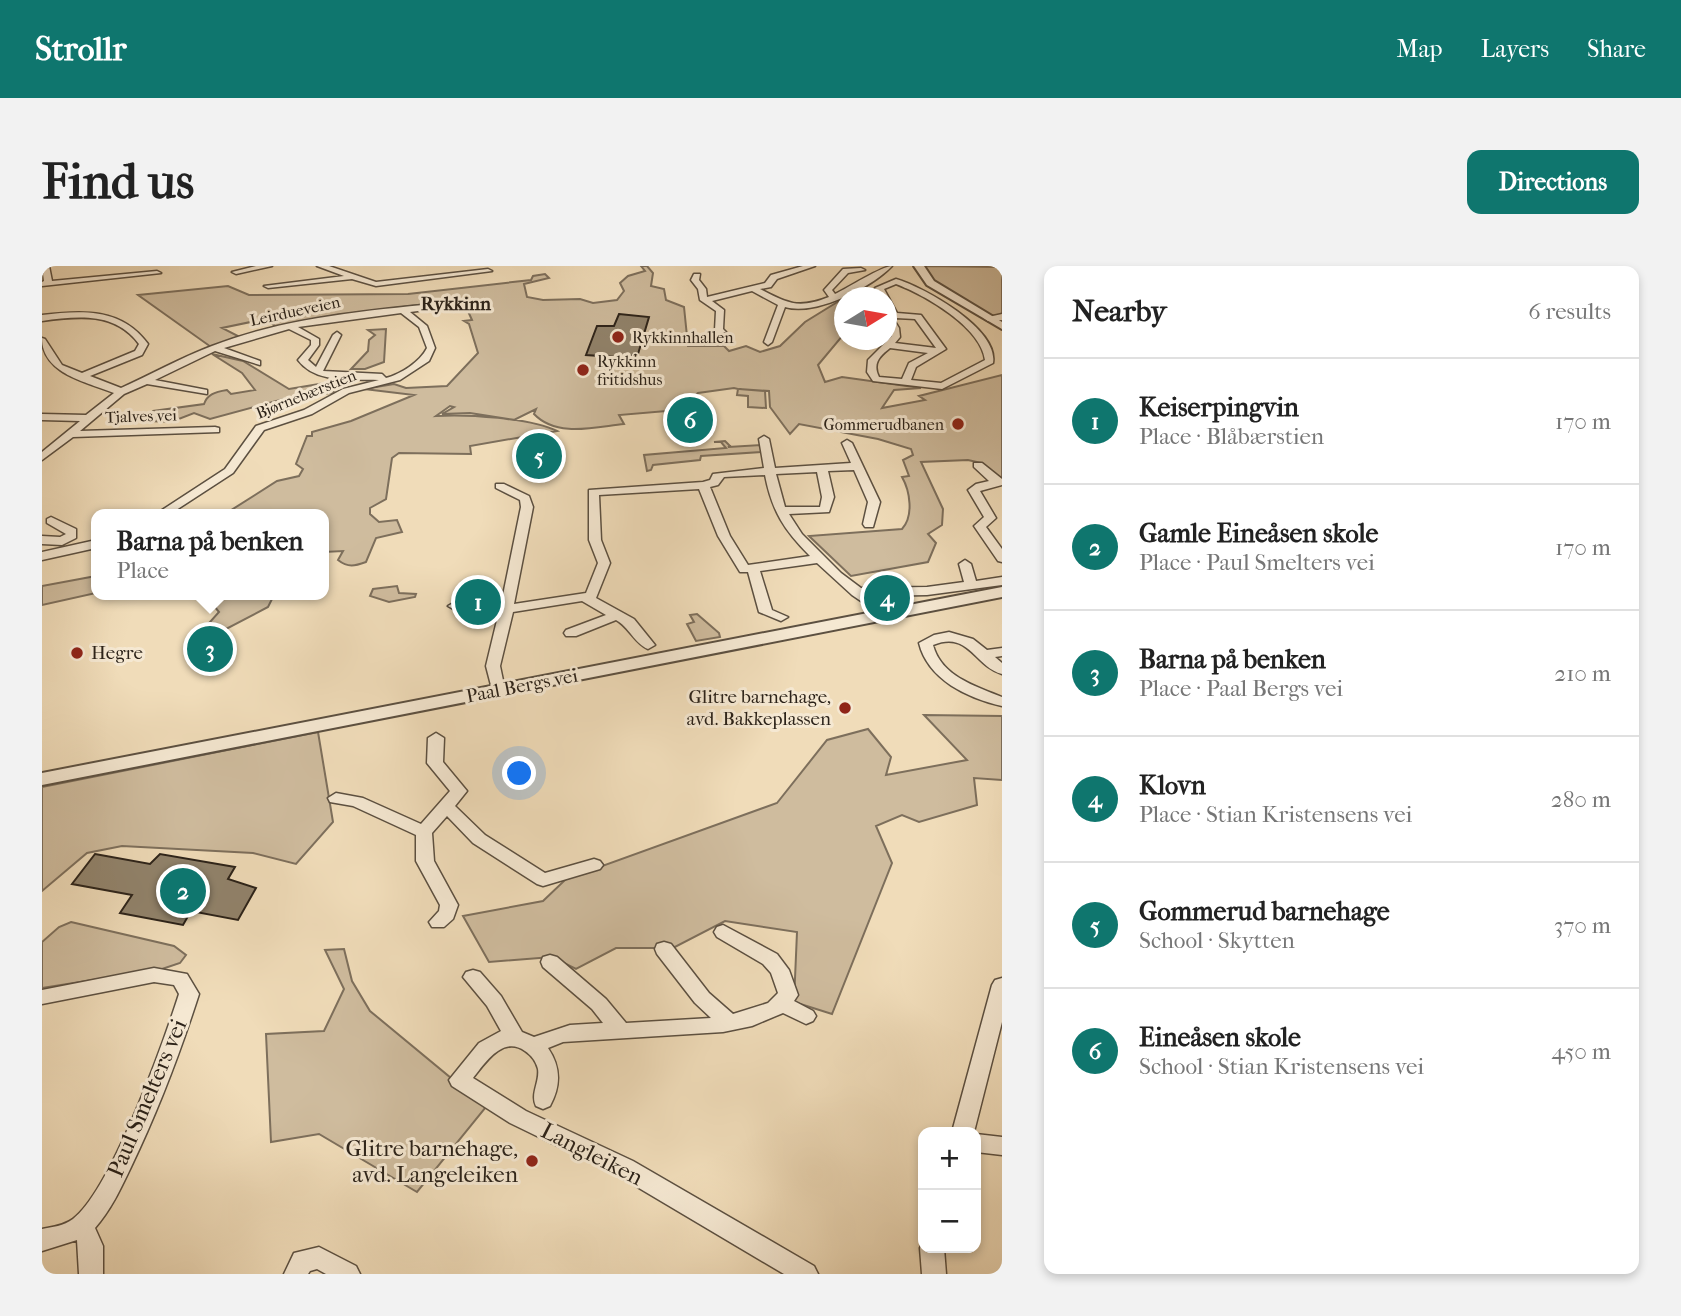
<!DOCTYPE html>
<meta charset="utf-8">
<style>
body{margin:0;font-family:"IM FELL French Canon",serif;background:#f2f2f2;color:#222}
.controls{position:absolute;right:21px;bottom:21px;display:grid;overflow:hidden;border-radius:14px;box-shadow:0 4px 10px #0003}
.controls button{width:63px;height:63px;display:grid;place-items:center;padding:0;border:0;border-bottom:2px solid #e0e0e0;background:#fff;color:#222;font:35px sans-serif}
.compass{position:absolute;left:792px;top:21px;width:63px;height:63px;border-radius:50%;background:#fff;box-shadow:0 4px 10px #0003;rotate:79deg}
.you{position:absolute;left:478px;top:508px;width:24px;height:24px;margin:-18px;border:5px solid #fff;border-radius:50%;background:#1a73e8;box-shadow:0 0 0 10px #1a73e833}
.badge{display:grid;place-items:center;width:46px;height:46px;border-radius:50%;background:#0f766e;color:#fff;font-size:23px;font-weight:700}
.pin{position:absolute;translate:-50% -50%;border:4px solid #fff;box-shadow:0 2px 7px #0006}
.popup{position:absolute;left:49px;top:243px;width:238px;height:91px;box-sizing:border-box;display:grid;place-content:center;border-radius:14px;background:#fff;filter:drop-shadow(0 2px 5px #0005);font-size:23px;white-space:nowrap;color:#767676}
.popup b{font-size:26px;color:#222}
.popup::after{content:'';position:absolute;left:50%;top:100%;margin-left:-14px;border:14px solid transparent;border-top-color:#fff}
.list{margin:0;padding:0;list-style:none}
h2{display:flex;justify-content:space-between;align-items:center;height:91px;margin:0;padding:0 28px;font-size:30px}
h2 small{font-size:23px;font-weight:400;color:#767676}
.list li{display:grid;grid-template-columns:46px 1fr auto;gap:21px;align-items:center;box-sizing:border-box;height:126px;padding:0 28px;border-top:2px solid #e0e0e0}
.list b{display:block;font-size:26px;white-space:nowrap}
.list p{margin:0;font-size:23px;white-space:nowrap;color:#767676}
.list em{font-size:23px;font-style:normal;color:#767676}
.map{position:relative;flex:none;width:960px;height:1008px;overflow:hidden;border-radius:14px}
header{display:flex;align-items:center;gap:42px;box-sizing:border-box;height:98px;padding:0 35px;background:#0f766e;color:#fff}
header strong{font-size:33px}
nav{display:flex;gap:38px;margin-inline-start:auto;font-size:24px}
.intro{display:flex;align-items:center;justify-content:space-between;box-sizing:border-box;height:168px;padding:0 42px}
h1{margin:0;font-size:49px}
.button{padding:18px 32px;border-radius:14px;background:#0f766e;color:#fff;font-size:24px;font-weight:700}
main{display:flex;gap:42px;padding:0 42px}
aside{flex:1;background:#fff;border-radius:14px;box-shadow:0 4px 10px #0003}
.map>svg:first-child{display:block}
.green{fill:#cfbc9e;stroke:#7d6f5c;stroke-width:2}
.building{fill:#91836c;stroke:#2b2219;stroke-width:2}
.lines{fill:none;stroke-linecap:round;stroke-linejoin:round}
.minor-casing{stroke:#5c5041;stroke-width:3}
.tertiary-casing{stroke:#5c5041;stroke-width:4}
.minor{fill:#f5e8d2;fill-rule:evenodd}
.tertiary{fill:#f5e8d2;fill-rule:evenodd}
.poi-dot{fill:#8f2418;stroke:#f5e8d2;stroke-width:2.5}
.labels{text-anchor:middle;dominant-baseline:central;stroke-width:6;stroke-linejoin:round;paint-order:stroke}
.far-street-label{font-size:16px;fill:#2b2219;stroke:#f5e8d2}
.far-poi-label{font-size:16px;fill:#2b2219;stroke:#f5e8d2;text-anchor:start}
.far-quarter-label{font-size:19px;font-weight:bold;fill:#2b2219;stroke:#f5e8d2}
.poi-label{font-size:19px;fill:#2b2219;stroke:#f5e8d2;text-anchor:start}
.street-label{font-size:19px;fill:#2b2219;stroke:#f5e8d2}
.near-street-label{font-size:23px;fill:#2b2219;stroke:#f5e8d2}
.near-poi-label{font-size:23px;fill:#2b2219;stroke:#f5e8d2;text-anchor:end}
</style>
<header>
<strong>Strollr</strong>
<nav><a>Map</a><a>Layers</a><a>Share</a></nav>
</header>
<div class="intro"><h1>Find us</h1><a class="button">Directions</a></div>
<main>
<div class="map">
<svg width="960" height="1008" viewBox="0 0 960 1008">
<rect width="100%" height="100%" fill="#f0dcb9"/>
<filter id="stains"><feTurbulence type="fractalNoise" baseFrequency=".00286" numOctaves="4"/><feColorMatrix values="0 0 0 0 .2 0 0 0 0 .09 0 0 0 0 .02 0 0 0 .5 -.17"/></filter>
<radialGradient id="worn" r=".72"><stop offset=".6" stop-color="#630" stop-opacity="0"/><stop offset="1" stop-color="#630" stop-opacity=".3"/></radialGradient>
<!-- green -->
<path class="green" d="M599 0H605L611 7 609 20 622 23 624 34 642 41 646 80H682L687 85 704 80 718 86 738 80 763 56 810 27 811 31 802 32V68L776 99 783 116 800 111 879 122 852 124 840 142 883 134 877 130 960 109V213L939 197 926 194 879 196 901 243 900 259 886 268 894 277 886 296 809 310 767 270 860 263C872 250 868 225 860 211L867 210 861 194 871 189 869 183 836 173 757 158 748 168 728 141 727 125 697 123 723 125 724 142 706 141V130L695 129 696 123 692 122 656 127 636 144 577 149 582 158C553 161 515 172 492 148L494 143 472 154 428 147 400 148 412 141 408 140 394 150C424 148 489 152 515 165L428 180 429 188 357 187 350 192 344 233 328 242V248L337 256 355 254 360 266 334 272 324 296C313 300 306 302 296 294L301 285 282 286V248H183L235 215 257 210 261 203 254 198 265 170H270V166L309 155 372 129 322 123 352 118 364 122 405 120 436 87 427 58 422 55 430 54 425 43 431 39 426 38V33L295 49 233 60 223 53 180 62 198 71 169 81 96 29 186 20 207 29 366 28 489 14 491 10 503 8 507 12 482 18 485 31 501 34 538 33 551 37 575 34 582 25 578 17 586 10 603 5Z
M882 0 960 1V57C939 45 888 23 882 0Z
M344 63 342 96 323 103H309L326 85 327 74 333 69 326 64Z
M170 88 201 95 247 123 295 115 303 116 302 121 289 127 249 131 168 153 152 147 129 156 83 154 107 150 111 145 162 138C165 129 172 126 185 124L189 128 213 124 200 107Z
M683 175 688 180 686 181 719 179V186L659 190 658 194 611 199 609 204 605 205 602 189 684 182 679 176H672Z
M54 310V327L0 339V320Z
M355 320 357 327 374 328 373 331 347 336 328 330 331 323Z
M163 329H232L226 341 163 374 151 375 177 346Z
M655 348 677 367 678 371 654 375 645 358 652 356 648 349Z
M882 449 960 450V514L932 512 935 539 877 556 860 549 834 560 850 597 790 748 752 736 755 666 683 655 631 682H574L534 703 510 691 447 696 421 650 501 635 524 613 735 537 785 474 826 463 849 491 844 509 925 494Z
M276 466 291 556 254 598 211 587 80 580 45 587 0 625V521Z
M29 656 132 680 144 689 138 697 120 703 0 722V676L17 661Z
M302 683 310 715 328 745 444 841 375 926 277 868 229 876 224 768 282 765 302 723 283 684Z"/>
<!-- building -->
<path class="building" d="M577 48 607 51 596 88H591L589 92 544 89 555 60H572Z
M53 588 108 598 118 588 193 601 186 613 214 622 196 654 149 645 141 659 78 647 90 629 30 618Z"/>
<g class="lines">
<!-- minor casing -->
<g class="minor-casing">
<path id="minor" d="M0 0H7L10 15 115 5 119 7 0 20V16L2 15Z
M214 0H230L194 8 190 6Z
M275 0H287L334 16 446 3 450 5 334 20 310 13 226 22 222 20 302 10Z
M761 0H773L735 13 729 21 718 23C746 38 757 43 787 31L782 24 801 3 819 2 823 4 806 7 790 24 793 28C806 22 840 0 850 0 829 22 773 50 743 41L730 76 726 79 722 76 736 39 710 25 670 35 682 44 681 63 684 66 677 68 673 64 674 45 658 34 656 23 649 14 652 8H658L657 14 664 23 665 31 723 17 729 9Z
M854 13C882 21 957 63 951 97L900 123 831 115 825 106 826 94 850 70 849 62 844 57 848 49 844 43V32H838L833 22ZM854 18C883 29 939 61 943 94L899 117 869 114 874 101 904 83 879 49 855 47 842 23ZM854 52 873 53 894 82 853 77 858 71 857 62 852 54ZM848 82 886 87 867 97 860 113 837 111C830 97 838 90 848 82Z
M420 35H423V39L368 46 385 60 393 82 387 95 358 114 307 127 270 148 222 164 191 207 128 248H114L183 203 214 160 262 144 301 123 337 114C310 113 274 118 256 94L269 79V74L247 63 182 82 218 95V99L173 85 113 114 165 124V128L105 118 82 128 38 165 173 161 177 162V166L31 171 0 194V186L38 155 0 154V148L44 149 72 127C45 116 0 108 0 72L3 73 20 99 40 107 93 85 97 78C73 46 37 50 0 55V49C41 44 80 42 106 78L100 89 48 110 79 122C108 109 138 92 170 80 250 49 336 44 420 35ZM359 47 377 61 385 82C378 96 359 108 344 112L340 108 281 105 299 69 295 66 291 69 274 101 266 94 277 79V73L256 61Z
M960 48V54L946 55 942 52Z
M722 170 727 173 733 202 809 197 800 177 805 174 810 177 838 236 831 261H823L821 258 826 236 812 204 786 205 792 231 787 246 747 248 760 268 799 307 819 322 885 321 922 316 917 298 923 294 929 298 934 315 960 311V319L885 329 829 330 851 348 844 352 810 329 775 297 718 305 730 344 746 351 739 355 717 346 706 306H698L676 270 657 223 557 229 559 274 568 297 554 332 592 353 613 379 606 383C593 378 587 361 574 354L534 370H524L522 367 524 364 564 349 540 335 471 346 458 400 463 424 461 427H451L444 400 457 346 413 344 406 340 413 336 459 339 479 241 478 234 454 222V218H462L487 230 491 241 472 338 544 327 556 297 547 274V224L661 216 668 214 671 208 722 202 717 173ZM775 206 780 231 778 241H743L734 208ZM723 209C730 245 742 264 768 290L706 299 688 270 668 221 676 219 682 211Z
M932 197H940L960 213V219L938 225 954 252 944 261 960 283V296L956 295 932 260 942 251 926 224 934 218 947 215 932 201Z
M9 251 34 263V272L20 279 0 278V270L18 271 24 268 5 257V253Z
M54 274V282L0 294V286Z
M907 366 931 373 945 384 960 382V390L953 391 960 397V408C932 400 927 364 891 379 899 410 933 420 960 431V440C926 432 886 414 877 377L892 369Z
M394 467 402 472 401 496 425 525 413 540 443 569 503 607 552 593 558 595 561 599 558 603 501 620 495 618 431 577 405 550 390 567 392 595 416 639 411 653 402 661H390L387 656 397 645 398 639 374 595V569L311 540 288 536 286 532 294 527 321 532 379 558 408 525 385 497 386 472Z
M681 659 735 688 747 704 756 729 752 735 771 745 774 750 771 755 764 758 741 747 710 760 681 766 521 776 506 782C519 801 519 820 508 840L501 843 494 840C488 828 498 816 496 803 494 795 489 789 483 785 461 769 443 797 431 812L484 845 591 895 772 1000 776 1008H742L575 909 468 857 410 820 407 814 437 777 459 765 445 740 421 711 424 706 431 704 438 706 459 730 480 766 492 771 528 759 561 757 550 743 501 701 499 696 501 691 508 689 515 691 564 733 584 757 669 752 653 737 615 688 613 683 615 678 622 676 629 678 667 727 691 748 726 737 736 727 729 707 721 698 675 671 672 666 675 661Z
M112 702 145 708 157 728C138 787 116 845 89 901 79 922 69 944 53 962L61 980V1008H37L35 974 0 985V963C10 961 22 960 31 953 69 924 121 778 137 728L132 719 112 716 0 738V724Z
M960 712V756L932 866H910L950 719 953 714Z
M934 868 960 871V889L934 886Z
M881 975V982H902L904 1008H880L878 982Z
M277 981 314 1000 318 1008H284L275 1003 268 1005 266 1008H242L252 987Z"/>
</g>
<!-- tertiary casing -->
<g class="tertiary-casing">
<path id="tertiary" d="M872 0H882L892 15 960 56V63L885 19Z
M960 321V331L0 519V507Z"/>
</g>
<!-- minor -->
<use href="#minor" class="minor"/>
<!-- tertiary -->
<use href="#tertiary" class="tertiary"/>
</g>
<!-- markers -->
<g class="poi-dot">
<circle cx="576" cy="71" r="7"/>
<circle cx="541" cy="104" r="7"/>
<circle cx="916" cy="158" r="7"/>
<circle cx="35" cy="387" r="7"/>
<circle cx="803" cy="442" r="7"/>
<circle cx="490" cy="895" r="7"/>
</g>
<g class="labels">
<!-- far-street labels -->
<g class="far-street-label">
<text transform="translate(253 45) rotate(-12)">Leirdueveien</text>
<text transform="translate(264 128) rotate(-22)">Bjørnebærstien</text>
<text transform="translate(99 150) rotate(-2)">Tjalves vei</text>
</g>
<!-- far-poi labels -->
<g class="far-poi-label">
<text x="590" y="71">Rykkinnhallen</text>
<text x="555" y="95">Rykkinn<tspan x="555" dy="18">fritidshus</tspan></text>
<text x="902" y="158" text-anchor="end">Gommerudbanen</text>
</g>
<!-- far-quarter labels -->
<g class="far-quarter-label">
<text x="414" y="38">Rykkinn</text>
</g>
<!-- poi labels -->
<g class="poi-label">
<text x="49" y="387">Hegre</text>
<text x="789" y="431" text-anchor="end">Glitre barnehage,<tspan x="789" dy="22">avd. Bakkeplassen</tspan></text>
</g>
<!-- street labels -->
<g class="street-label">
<text transform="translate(480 420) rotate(-11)">Paal Bergs vei</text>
</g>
<!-- near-street labels -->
<g class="near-street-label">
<text transform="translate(105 832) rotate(-67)">Paul Smelters vei</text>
<text transform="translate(550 888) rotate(27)">Langleiken</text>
</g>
<!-- near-poi labels -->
<g class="near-poi-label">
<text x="476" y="882">Glitre barnehage,<tspan x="476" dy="26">avd. Langeleiken</tspan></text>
</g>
</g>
<rect width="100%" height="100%" filter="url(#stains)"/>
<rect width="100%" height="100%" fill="url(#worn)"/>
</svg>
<div class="controls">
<button>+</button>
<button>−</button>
</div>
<svg class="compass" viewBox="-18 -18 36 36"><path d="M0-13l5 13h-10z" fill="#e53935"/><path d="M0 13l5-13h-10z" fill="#767676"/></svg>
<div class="you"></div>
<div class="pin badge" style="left:436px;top:336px">1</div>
<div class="pin badge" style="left:141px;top:625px">2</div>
<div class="pin badge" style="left:168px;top:383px">3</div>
<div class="popup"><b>Barna på benken</b>Place</div>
<div class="pin badge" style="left:845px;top:332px">4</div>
<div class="pin badge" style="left:497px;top:190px">5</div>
<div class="pin badge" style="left:648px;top:154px">6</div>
</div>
<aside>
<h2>Nearby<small>6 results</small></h2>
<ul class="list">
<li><span class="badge">1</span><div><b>Keiserpingvin</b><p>Place · Blåbærstien</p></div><em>170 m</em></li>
<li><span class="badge">2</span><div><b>Gamle Eineåsen skole</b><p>Place · Paul Smelters vei</p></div><em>170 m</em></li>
<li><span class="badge">3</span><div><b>Barna på benken</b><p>Place · Paal Bergs vei</p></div><em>210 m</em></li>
<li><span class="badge">4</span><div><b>Klovn</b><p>Place · Stian Kristensens vei</p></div><em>280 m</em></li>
<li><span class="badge">5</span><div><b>Gommerud barnehage</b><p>School · Skytten</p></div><em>370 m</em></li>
<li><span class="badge">6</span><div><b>Eineåsen skole</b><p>School · Stian Kristensens vei</p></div><em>450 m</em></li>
</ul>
</aside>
</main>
